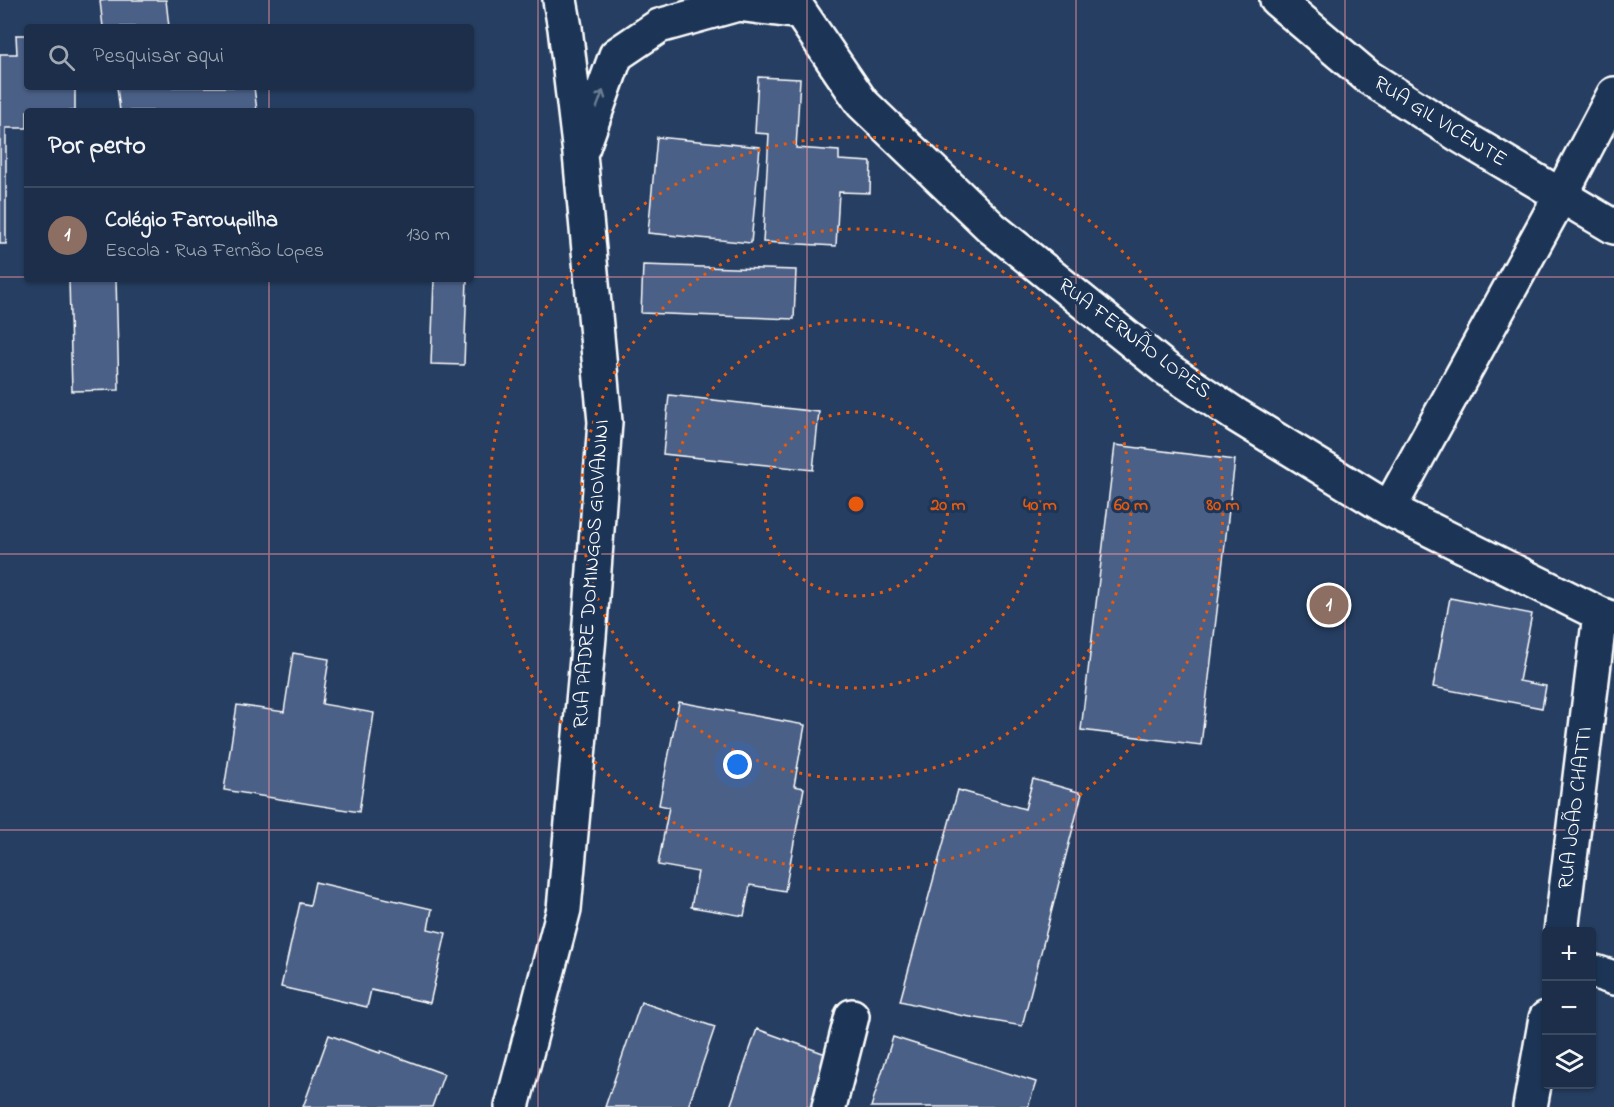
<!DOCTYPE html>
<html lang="pt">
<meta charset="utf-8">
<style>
body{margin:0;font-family:"Indie Flower",sans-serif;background:#293a53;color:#f1f3f6}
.controls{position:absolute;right:18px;bottom:18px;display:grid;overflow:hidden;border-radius:6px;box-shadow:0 2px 4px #0004}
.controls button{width:54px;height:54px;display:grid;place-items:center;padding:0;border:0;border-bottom:2px solid #3a4a61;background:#1c2e49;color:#f1f3f6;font:30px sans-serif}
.you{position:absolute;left:738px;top:765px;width:21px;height:21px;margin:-15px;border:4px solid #fff;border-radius:50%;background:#1a73e8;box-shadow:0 0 0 9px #1a73e833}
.badge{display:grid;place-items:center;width:39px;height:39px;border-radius:50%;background:#8c9099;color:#fff;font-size:20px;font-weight:700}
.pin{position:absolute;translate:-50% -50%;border:3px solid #fff;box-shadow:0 2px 6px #0006}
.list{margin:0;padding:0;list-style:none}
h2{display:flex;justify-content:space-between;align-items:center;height:78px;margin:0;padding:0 24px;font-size:26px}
h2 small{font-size:20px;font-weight:400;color:#a0a8b4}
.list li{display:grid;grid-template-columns:39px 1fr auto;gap:18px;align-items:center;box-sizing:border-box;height:96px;padding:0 24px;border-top:2px solid #3a4a61}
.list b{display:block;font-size:22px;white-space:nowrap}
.list p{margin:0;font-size:20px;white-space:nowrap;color:#a0a8b4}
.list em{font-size:20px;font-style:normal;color:#a0a8b4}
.icon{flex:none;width:33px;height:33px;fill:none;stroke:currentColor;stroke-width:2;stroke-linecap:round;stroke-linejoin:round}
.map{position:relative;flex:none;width:1614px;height:1107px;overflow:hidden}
.search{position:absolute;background:#1c2e49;box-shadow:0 2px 4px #0004;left:24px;top:24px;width:450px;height:66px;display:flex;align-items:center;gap:15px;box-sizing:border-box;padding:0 21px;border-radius:6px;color:#a0a8b4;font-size:22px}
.panel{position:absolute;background:#1c2e49;box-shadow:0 2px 4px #0004;left:24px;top:108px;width:450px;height:174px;border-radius:6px}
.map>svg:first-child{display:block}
.building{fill:#4c6087;stroke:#fff;stroke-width:1.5}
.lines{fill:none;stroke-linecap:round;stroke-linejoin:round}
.minor-casing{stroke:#fff;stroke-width:38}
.minor{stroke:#1d3557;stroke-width:33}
.oneway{stroke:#6c7c92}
.grid{fill:none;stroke:#ff9aa2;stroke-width:1.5;stroke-opacity:0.55}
.ring{fill:none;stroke:#e8590c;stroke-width:3;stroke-dasharray:3 6}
.labels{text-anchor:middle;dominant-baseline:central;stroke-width:6;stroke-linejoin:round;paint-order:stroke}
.street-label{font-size:21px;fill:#fff;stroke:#1d3557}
.centre{fill:#e8590c;stroke:#1d3557;stroke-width:3}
.ring-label{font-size:18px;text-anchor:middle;font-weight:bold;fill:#e8590c;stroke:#1d3557;stroke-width:6;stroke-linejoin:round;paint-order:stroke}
</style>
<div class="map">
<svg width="1614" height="1107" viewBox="0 0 1614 1107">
<rect width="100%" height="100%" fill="#263e61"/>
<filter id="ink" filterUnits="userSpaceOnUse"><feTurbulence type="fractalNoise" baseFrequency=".0167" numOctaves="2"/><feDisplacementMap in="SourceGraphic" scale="12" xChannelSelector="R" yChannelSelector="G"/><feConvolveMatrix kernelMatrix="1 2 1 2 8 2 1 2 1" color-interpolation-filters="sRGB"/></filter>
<g filter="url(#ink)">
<!-- building -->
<path class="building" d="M107 0H166L169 27H103L100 1Z
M16 35H27V87H75V111H27V128H6V244H0V54H17Z
M758 77 800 79 796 148 839 151V160L871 162 870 193 839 192 836 246 763 242 769 134 755 133Z
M117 87H254L257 111H120Z
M657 137 760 147 751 243 648 233Z
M643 265 796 270 794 319 641 313Z
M116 279 119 390 72 391 69 280Z
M434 279H467L464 365 431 364Z
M669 395 819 412 813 470 663 454Z
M1115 445 1235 460 1201 745 1081 730Z
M1450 598 1532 614 1519 681 1546 686 1542 708 1433 687Z
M293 653 329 659 322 704 374 713 359 812 224 790 237 705 284 712Z
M679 702 805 725 794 786 804 788 785 891 750 885 744 916 691 907 698 872 658 865 669 807 659 805Z
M1033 779 1082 793 1022 1026 959 1015 900 1001 958 790 1025 809Z
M315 882 432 909 428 929 446 933 430 1003 371 990 367 1007 281 987 300 903 310 905Z
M641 1002 715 1027 688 1107H605Z
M757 1029 831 1056 813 1107H730Z
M329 1035 380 1053 381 1051 444 1074 432 1107H303Z
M893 1037 1036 1082 1028 1107H871Z"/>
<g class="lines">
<!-- minor casing -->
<g class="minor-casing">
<path id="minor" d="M792 0 862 103 992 228 1165 368 1236 415 1389 509 1600 614 1614 619
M1277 0 1368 77 1459 135 1614 227
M583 147 616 55 659 26 738 4 800 12
M1389 509 1560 197 1614 94
M1561 932 1600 614
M1592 971 1614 978
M512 1107 564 909 589 637 605 422 580 154 565 28 560 0
M829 1107 852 1016
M1530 1107 1546 1018"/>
</g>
<!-- minor -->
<use href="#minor" class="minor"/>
</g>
<!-- one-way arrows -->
<defs><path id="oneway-shaft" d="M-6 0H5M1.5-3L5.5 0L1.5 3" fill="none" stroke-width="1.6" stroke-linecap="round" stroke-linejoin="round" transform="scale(1.5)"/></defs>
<use class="oneway" href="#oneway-shaft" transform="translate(600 99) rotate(-70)"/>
</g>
<!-- grid -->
<path class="grid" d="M269 0V27M538 0V1107M807 0V1107M1076 0V1107M1345 0V1107M269 87V111M0 277H27M471 277H1614M269 279V1107M0 554H1614M0 830H1614"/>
<!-- distance rings -->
<g class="ring">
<circle cx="856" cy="504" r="92"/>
<circle cx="856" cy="504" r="184"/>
<circle cx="856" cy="504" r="275"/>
<circle cx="856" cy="504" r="367"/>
</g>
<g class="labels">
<!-- street labels -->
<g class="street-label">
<text transform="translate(1440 122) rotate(32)">RUA GIL VICENTE</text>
<text transform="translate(1134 339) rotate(37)">RUA FERNÃO LOPES</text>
<text transform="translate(592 574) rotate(-86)">RUA PADRE DOMINGOS GIOVANINI</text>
<text transform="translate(1576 808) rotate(-83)">RUA JOÃO CHATTI</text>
</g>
</g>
<circle cx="856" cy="504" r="9" class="centre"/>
<g class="ring-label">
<text x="948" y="510">20 m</text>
<text x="1040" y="510">40 m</text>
<text x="1131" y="510">60 m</text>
<text x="1223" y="510">80 m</text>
</g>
</svg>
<div class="controls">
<button>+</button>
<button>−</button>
<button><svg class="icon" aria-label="layers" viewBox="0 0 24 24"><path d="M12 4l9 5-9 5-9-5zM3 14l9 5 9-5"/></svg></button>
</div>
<div class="you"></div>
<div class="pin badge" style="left:1329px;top:605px;background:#8d6e63">1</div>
<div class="search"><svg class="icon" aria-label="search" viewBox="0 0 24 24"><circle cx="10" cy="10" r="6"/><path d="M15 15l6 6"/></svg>Pesquisar aqui</div>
<section class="panel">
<h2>Por perto<small></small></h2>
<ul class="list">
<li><span class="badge" style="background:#8d6e63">1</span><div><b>Colégio Farroupilha</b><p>Escola · Rua Fernão Lopes</p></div><em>130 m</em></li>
</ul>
</section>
</div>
